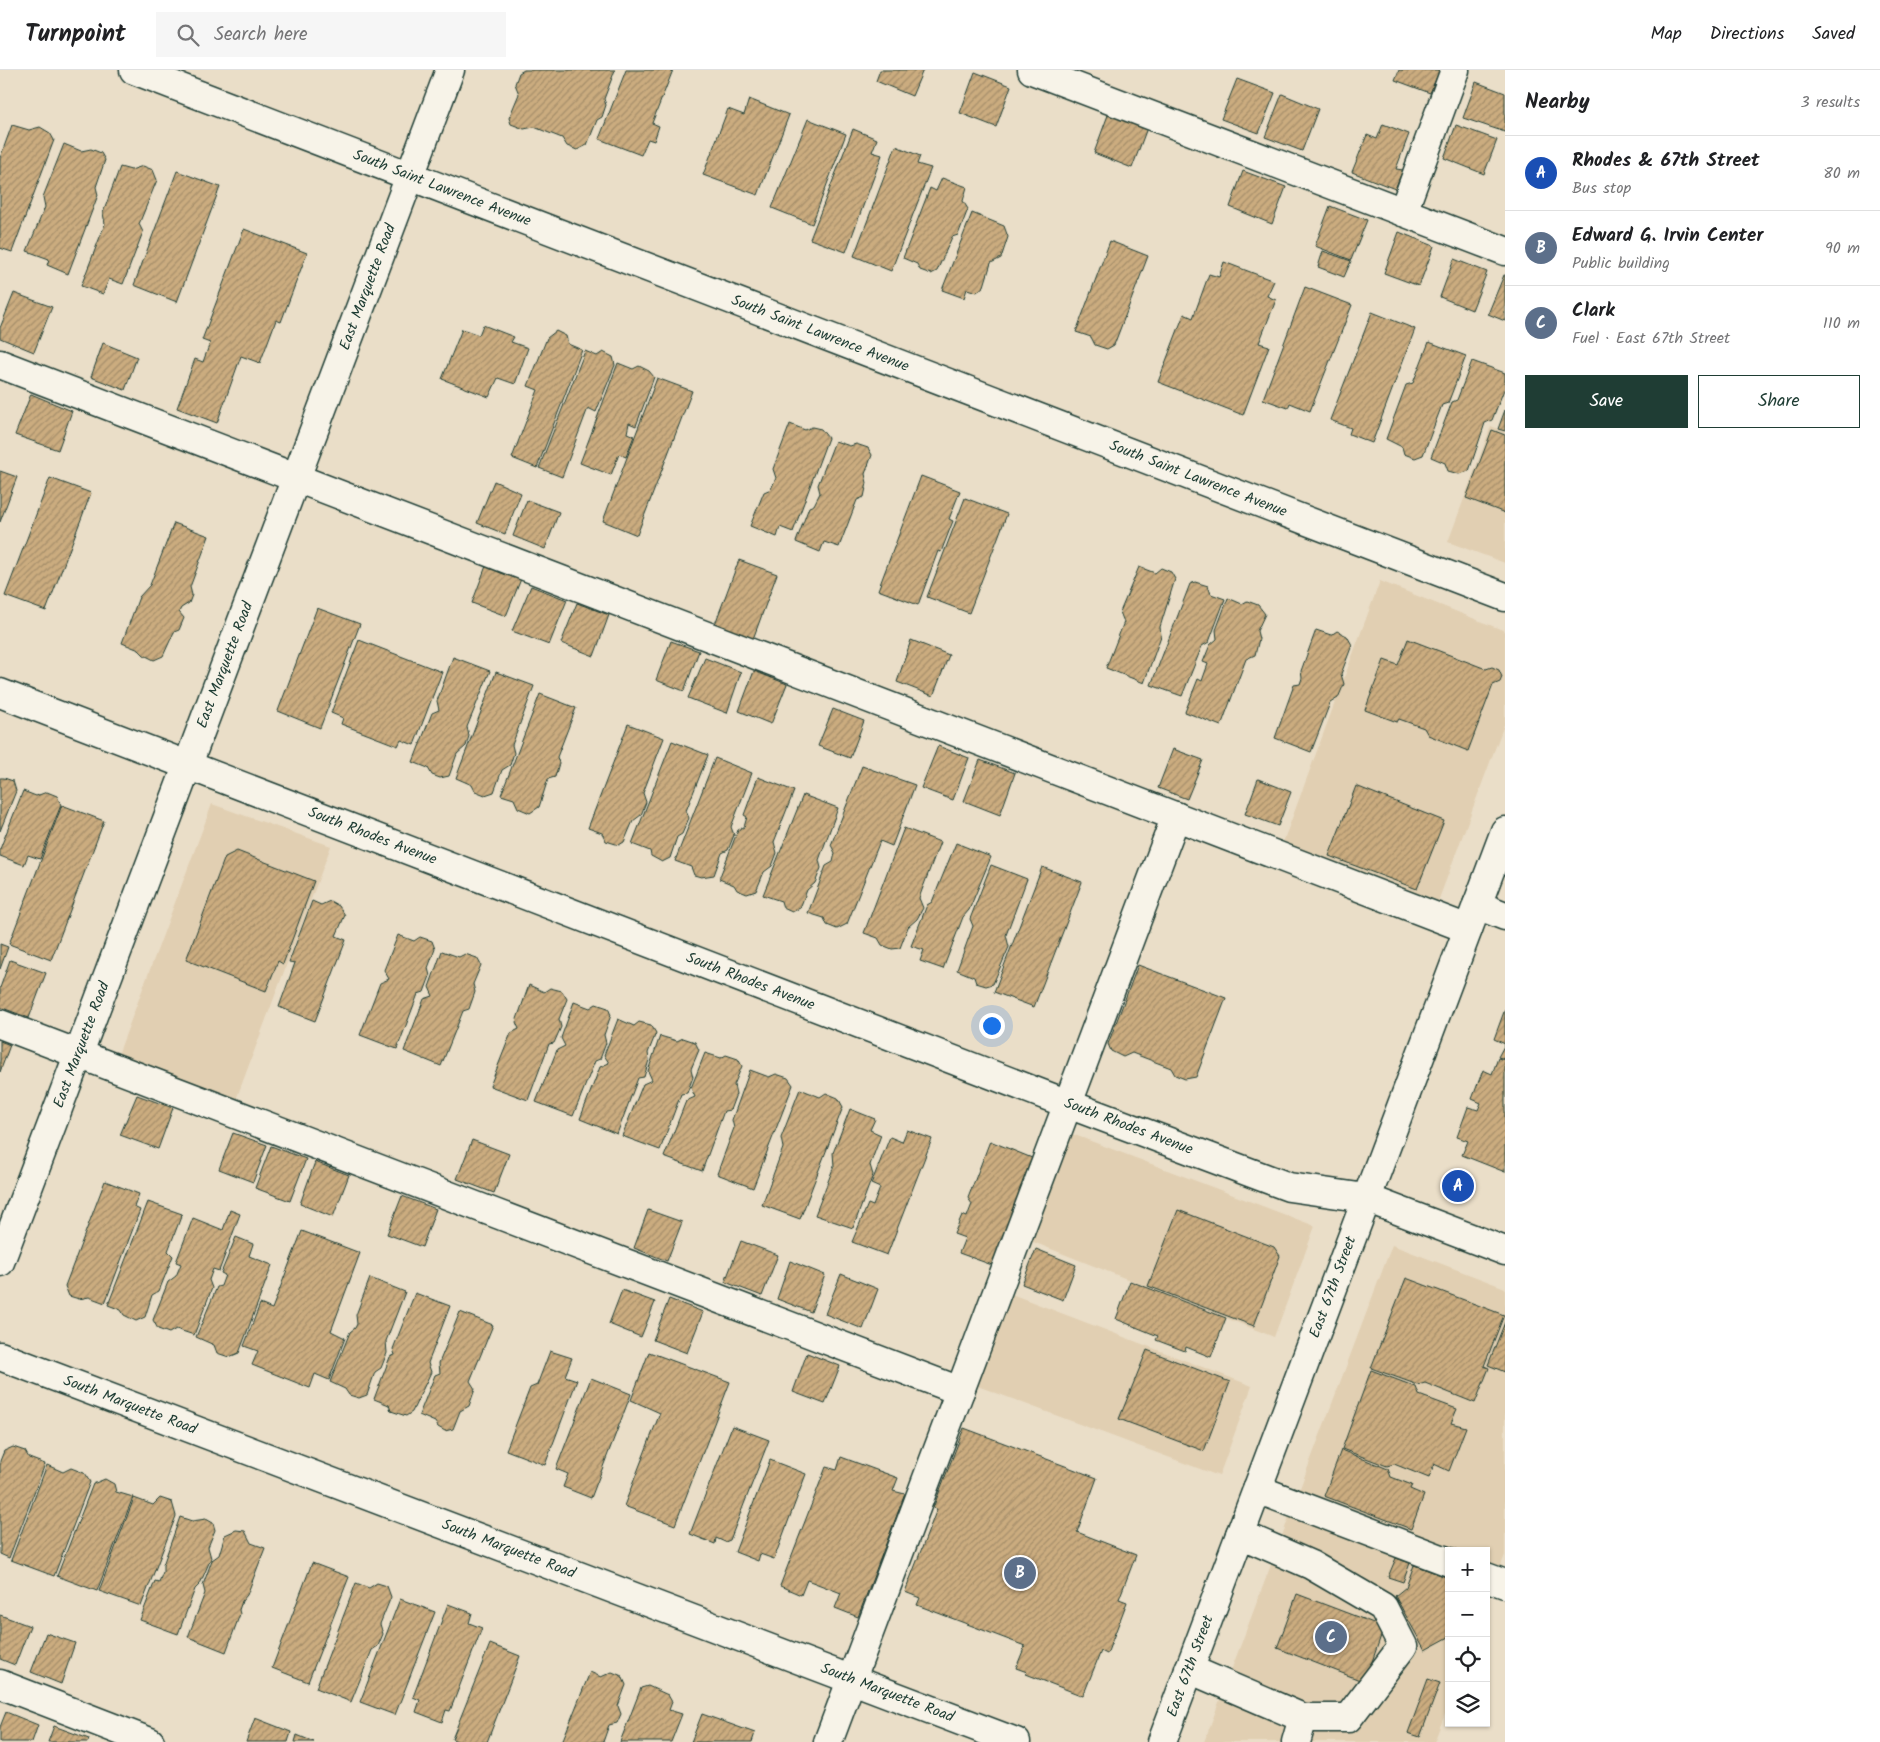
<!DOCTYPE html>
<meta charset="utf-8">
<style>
body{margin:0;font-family:Kalam,sans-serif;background:#f6f6f6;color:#202124}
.controls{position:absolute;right:15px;bottom:15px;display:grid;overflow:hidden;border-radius:0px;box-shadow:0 1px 4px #0004}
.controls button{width:45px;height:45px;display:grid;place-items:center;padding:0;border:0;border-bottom:1px solid #e0e0e0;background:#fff;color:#202124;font:25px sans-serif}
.you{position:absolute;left:991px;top:955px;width:18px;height:18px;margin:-12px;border:4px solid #fff;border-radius:50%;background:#1a73e8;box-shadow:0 0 0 8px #1a73e833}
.badge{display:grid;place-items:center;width:32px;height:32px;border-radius:50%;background:#1f3d34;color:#fff;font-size:16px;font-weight:700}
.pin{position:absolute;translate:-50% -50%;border:2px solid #fff;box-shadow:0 1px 5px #0006}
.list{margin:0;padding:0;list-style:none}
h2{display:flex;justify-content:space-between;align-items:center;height:65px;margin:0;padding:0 20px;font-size:21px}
h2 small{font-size:16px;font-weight:400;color:#757577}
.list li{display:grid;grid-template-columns:32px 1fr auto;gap:15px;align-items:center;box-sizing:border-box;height:75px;padding:0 20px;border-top:1px solid #e0e0e0}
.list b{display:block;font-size:19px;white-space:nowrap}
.list p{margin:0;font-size:16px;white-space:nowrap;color:#757577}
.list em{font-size:16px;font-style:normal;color:#757577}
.actions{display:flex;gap:10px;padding:15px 20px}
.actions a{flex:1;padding:11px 0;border:1px solid #1f3d34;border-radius:0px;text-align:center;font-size:18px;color:#1f3d34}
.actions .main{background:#1f3d34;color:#fff}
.icon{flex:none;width:28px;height:28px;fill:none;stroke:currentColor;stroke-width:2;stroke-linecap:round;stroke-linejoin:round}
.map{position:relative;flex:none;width:1505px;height:1672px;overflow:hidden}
header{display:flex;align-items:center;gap:30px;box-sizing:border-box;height:70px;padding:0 25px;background:#fff;border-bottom:1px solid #e0e0e0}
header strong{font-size:24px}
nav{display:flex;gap:28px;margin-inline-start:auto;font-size:18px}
.search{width:350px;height:45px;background:#f6f6f6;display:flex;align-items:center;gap:12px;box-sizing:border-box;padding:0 18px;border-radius:0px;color:#757577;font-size:19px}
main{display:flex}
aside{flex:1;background:#fff}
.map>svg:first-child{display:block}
.built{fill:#e1cfb2}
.building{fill:url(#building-hatch);stroke:#1f3d34}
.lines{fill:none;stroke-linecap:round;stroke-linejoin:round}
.minor-casing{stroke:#1f3d34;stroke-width:31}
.minor{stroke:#f7f3e8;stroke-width:28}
.labels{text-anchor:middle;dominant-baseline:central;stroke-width:4.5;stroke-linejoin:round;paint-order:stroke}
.street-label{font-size:15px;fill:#1f3d34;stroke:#f7f3e8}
</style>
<header>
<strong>Turnpoint</strong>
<div class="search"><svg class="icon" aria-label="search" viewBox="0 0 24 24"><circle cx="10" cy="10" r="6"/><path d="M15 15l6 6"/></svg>Search here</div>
<nav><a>Map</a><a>Directions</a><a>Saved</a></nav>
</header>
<main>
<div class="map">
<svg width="1505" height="1672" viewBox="0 0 1505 1672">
<defs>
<pattern id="building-hatch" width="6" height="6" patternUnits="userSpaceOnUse" patternTransform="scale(1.25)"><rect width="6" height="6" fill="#cbac7f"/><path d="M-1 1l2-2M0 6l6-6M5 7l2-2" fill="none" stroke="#a48d69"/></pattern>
</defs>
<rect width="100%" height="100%" fill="#eadec8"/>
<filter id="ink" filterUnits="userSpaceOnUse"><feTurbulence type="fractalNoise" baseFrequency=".02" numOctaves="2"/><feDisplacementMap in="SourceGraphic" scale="10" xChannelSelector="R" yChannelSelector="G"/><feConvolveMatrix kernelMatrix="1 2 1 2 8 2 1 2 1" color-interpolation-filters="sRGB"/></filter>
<g filter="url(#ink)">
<!-- built -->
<path class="built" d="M1491 356 1505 362V493L1448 472Z
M1380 511 1505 561V652L1433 845 1278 786Z
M212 734 331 776 231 1043 113 998Z
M1059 1059 1315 1156 1274 1267 1018 1166Z
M1392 1175 1505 1218V1485L1486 1534V1481H1449V1634L1434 1672H1204Z
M998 1219 1252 1316 1219 1406 964 1311Z"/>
<!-- building -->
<path class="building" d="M524 0H615L604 29 606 35 602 47 597 50 587 75 577 80 567 76 562 68 534 57 524 59 511 54 509 48 519 24 515 14 519 3Z
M626 0H673L652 53 659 56 654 71 648 69 641 85 599 69Z
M880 0H923L912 26 876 11Z
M1399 0H1440L1430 23 1395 10Z
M975 2 1011 16 996 57 960 43Z
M1237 9 1275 23 1259 63 1221 49Z
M1476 12 1505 23V62L1463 48Z
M1282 24 1318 39 1302 81 1265 67Z
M749 29 789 45 758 125 703 105 728 39 744 45Z
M1108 45 1147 58 1132 98 1094 83Z
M808 49 846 64 812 154 772 138Z
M1383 54 1409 64 1396 99 1403 100 1395 119 1352 102 1367 65 1377 69Z
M12 55 29 60 40 57 50 63 54 70 12 182 0 178V88Z
M1456 55 1497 70 1484 104 1444 88Z
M853 59 877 69 872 82 882 85 846 182 810 169Z
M64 74 81 81 91 79 101 83 105 90 96 117 98 125 68 204 47 195 49 189 27 181 45 137 43 127Z
M896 76 920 86 917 94 931 98 891 201 854 186Z
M143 96 153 100 157 110 139 154 143 162 123 214 109 209 103 224 81 216 105 154 103 143 120 97 131 100Z
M177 101 220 117 177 232 134 215Z
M1243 101 1286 117 1272 154 1230 137Z
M942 108 967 117 963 131 968 139 958 165 952 167 937 201 931 204 920 200 917 194 903 188 930 118 936 121Z
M1330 136 1367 150 1351 190 1315 176Z
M972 143 1004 156 1008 167 1001 188 991 193 984 216 977 222 967 219 964 228 942 220Z
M244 159 307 183 281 252 276 250 260 293 241 286 217 353 177 338 195 289 203 292 210 273 202 270Z
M1399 162 1434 176 1419 216 1384 203Z
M1110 171 1148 186 1114 275 1107 279 1095 275 1091 267 1076 262Z
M1323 181 1351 191 1344 207 1318 197Z
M1454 189 1487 202 1472 240 1440 227Z
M1224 192 1274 211 1267 226 1276 230 1259 273 1269 276 1243 345 1158 312 1184 244 1193 248 1209 204 1219 207Z
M1504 205H1505V251L1488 244Z
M1305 217 1352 235 1310 341 1290 333 1288 338 1263 329Z
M14 223 52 237 34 282 0 268V258Z
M1372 242 1415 259 1372 373 1349 364 1351 358 1330 350Z
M483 255 514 267 511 272 528 278 515 314 498 308 489 327 442 309 462 259 479 265Z
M556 261 566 266 568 274 582 280 537 398 512 388 538 320 528 316 547 268Z
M1429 272 1466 286 1448 333 1442 335 1423 385 1415 388 1404 384 1402 377 1386 369 1406 315 1413 313Z
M103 273 137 287 125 320 91 307Z
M585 281 597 286 603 282 613 287 615 295 596 342 588 338 562 407 539 398Z
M1472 291 1505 303V317L1492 350 1485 353 1469 401 1459 404 1448 401 1445 393 1431 387 1452 332 1457 330Z
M618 293 633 299 639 296 649 301 654 307 636 356 629 353 627 363 634 366 626 387 619 384 611 405 580 393Z
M657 308 692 321 637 465 603 451Z
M31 324 72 341 58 380 15 365Z
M1505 340V361L1498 359Z
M790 354 805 360 812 357 821 359 828 368 793 462 780 457 777 467 750 456 764 422 771 419 776 408 773 399Z
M1492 360 1505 365V443L1466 428Z
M835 371 850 376 856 374 868 378 872 385 865 404 867 413 864 427 857 430 839 477 824 472 820 482 796 472 809 437 814 435 820 423 818 415Z
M0 401 17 407 0 452Z
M921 406 960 421 949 449 953 451 941 482 938 481 918 535 878 520Z
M50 408 91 423 46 541 5 526Z
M494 411 521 423 505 464 477 453Z
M965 428 1007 444 969 543 927 527Z
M527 430 559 442 545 479 513 466Z
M174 453 209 466 190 517 192 525 189 533 181 538 179 542 184 548 179 560 174 562 163 586 154 590 144 585 139 580 122 573 139 527 150 515Z
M739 490 777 504 753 569 715 554Z
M486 496 521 509 506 546 472 533Z
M1139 497 1155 503 1161 498 1171 502 1175 509 1160 557 1161 566 1144 613 1106 598 1124 552 1120 542Z
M1195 512 1208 516 1211 524 1225 529 1209 572 1202 576 1182 626 1151 615 1190 514Z
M531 516 567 530 549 575 512 561Z
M1228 528 1242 534 1247 531 1258 535 1265 544 1257 561 1259 569 1255 585 1246 589 1221 656 1185 642 1198 609 1202 611 1208 594 1203 592 1210 575 1217 569 1216 560Z
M577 533 609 545 594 586 561 573Z
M317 538 360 554 320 658 278 641Z
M1316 560 1331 565 1337 561 1347 566 1352 575 1341 604 1344 614 1338 628 1330 633 1311 682 1275 668 1294 615 1300 614 1302 608 1301 601Z
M1408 569 1486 599 1492 597 1499 600 1502 607 1500 612 1493 615 1468 681 1428 665 1424 658 1399 649 1397 652 1365 640 1384 590 1398 595Z
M359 570 442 602 414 675 401 670 398 676 341 654 343 648 331 643Z
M911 570 949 585 933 626 897 612Z
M671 571 699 581 684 621 656 610Z
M453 587 490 601 467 657 469 666 466 676 457 684 449 706 440 708 432 705 428 698 413 692 432 643 439 640 437 631Z
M705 588 741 602 727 643 688 628Z
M754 601 787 614 771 654 739 641Z
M496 602 534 616 512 675 514 683 510 695 502 700 494 722 485 725 475 721 472 715 456 708Z
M540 624 576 638 557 687 559 693 555 707 548 709 539 737 530 743 518 738 514 729 501 725Z
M833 639 864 651 850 688 818 676Z
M628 654 664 668 643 723 646 732 641 745 633 751 624 772 619 775 606 771 602 763 588 758Z
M672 671 708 685 686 741 689 748 682 764 677 767 670 788 662 792 651 786 650 781 632 774Z
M938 676 969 688 953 730 921 718Z
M1173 679 1203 690 1187 729 1158 718Z
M715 688 752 703 731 757 734 765 728 780 722 783 714 805 701 807 694 805 691 797 675 791Z
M980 690 1015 703 1000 745 964 731Z
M862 696 915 715 892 776 880 771 847 854 837 859 827 855 824 848 808 843 826 796 833 792 835 783 831 775Z
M758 707 794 721 774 772 777 783 772 796 764 802 756 821 747 824 737 820 734 815 719 809 738 760 744 757 747 747 744 745Z
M0 708H4L13 711 16 721 0 761Z
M1258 709 1291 722 1278 756 1245 744Z
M1356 716 1444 751 1417 819 1329 786Z
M23 721 36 726 47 722 57 726 61 735 40 789 28 785 24 795 0 786V779Z
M803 725 838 738 819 790 821 798 815 813 807 820 800 838 792 842 783 838 781 831 763 825Z
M62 735 104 751 51 890 9 874Z
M904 758 940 772 919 828 923 838 917 849 908 857 900 878 892 879 882 875 878 868 864 863Z
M956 773 991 787 969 840 963 847 943 899 920 891 924 880 911 876 927 835 932 832Z
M237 781 314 811 283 894 278 891 266 921 186 890 225 787Z
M991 795 1027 809 1006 865 1009 877 993 914 986 916 976 913 974 907 957 900 973 856 970 849Z
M1042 797 1082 812 1034 937 994 922Z
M312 831 321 835 330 831 339 836 345 845 336 866 346 870 315 951 279 937 295 893 289 892Z
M398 865 414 871 420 867 432 871 435 879 428 898 430 906 424 922 418 924 397 979 360 965 380 913 389 909 384 900Z
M0 874 8 877 0 899Z
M442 881 459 887 465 884 477 888 481 895 473 914 475 922 469 939 463 941 441 996 404 981 424 929 433 926 429 917Z
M10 890 46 903 29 948 0 937V918Z
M1138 895 1226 928 1196 1007 1185 1009 1175 1005 1171 998 1132 983 1123 987 1111 981 1108 974Z
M529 915 544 922 550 918 562 921 567 929 559 949 561 957 554 973 549 974 528 1030 490 1016 511 963 519 959 516 952Z
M574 932 590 938 596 934 608 938 611 945 604 965 606 973 600 989 595 991 573 1046 536 1032 557 980 565 976 561 968Z
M1505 939V989L1498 987 1505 974 1494 969Z
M618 949 634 956 639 952 651 955 656 963 648 983 649 990 644 1007 638 1008 617 1064 580 1049 600 997 609 993 604 985Z
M660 966 677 971 683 968 695 972 699 980 691 999 693 1007 687 1023 681 1024 660 1080 622 1066 643 1014 652 1010 648 1001Z
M0 971 10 975 0 1002Z
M705 983 721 988 726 985 738 989 742 996 734 1015 736 1024 730 1040 724 1041 702 1101 664 1087 686 1031 695 1027 691 1018Z
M1498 988 1505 990V1102L1462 1085 1468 1071 1457 1067 1468 1037 1478 1040 1481 1033 1472 1029 1483 1000 1492 1004Z
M750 1000 769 1007 776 1004 788 1008 793 1015 753 1118 717 1104 734 1058 732 1050Z
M800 1019 820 1027 826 1023 838 1028 843 1037 800 1149 762 1135 783 1078 781 1068Z
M137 1025 173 1038 158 1079 120 1065Z
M850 1039 875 1049 870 1060 881 1065 870 1095 873 1105 853 1158 815 1145 834 1096 833 1083Z
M907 1060 932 1069 887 1185 852 1172 868 1134 873 1136 880 1118 871 1114 890 1067 902 1072Z
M233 1063 267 1075 253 1112 219 1099Z
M472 1070 509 1084 494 1123 457 1109Z
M990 1071 1032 1088 992 1195 959 1183 965 1168 954 1164 962 1145 967 1147 972 1134 968 1128Z
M271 1076 306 1089 290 1131 255 1118Z
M315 1092 349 1105 333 1147 300 1134Z
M105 1111 139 1124 134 1137 140 1140 105 1233 89 1227 79 1229 69 1226 65 1216Z
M402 1126 436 1139 422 1177 387 1164Z
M148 1132 182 1144 168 1181 173 1186 159 1221 152 1225 145 1247 136 1251 124 1245 121 1240 108 1235Z
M230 1140 240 1144 219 1201 213 1199 209 1210 212 1218 194 1265 176 1259 169 1263 158 1259 153 1250 168 1212 176 1206 181 1194 176 1192 193 1148 223 1160Z
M648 1140 682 1152 667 1191 634 1178Z
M1178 1140 1274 1177 1280 1186 1254 1256 1148 1216Z
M302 1161 360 1183 331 1261 345 1268 329 1310 315 1304 310 1318 252 1295 258 1281 244 1276 260 1234 272 1239Z
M236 1167 253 1174 249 1186 272 1195 239 1283 229 1287 217 1283 214 1275 196 1267 217 1217 221 1216 225 1205 221 1203Z
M741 1171 778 1185 762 1226 725 1212Z
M1036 1179 1076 1195 1063 1230 1022 1214Z
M790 1191 825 1205 811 1242 777 1229Z
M841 1204 878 1219 863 1259 825 1244Z
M370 1208 405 1222 386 1271 387 1283 381 1298 375 1302 367 1325 359 1328 349 1325 345 1319 330 1312 350 1262 355 1258 357 1254 356 1245Z
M1406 1208 1504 1245 1484 1296 1489 1298 1475 1333 1425 1313 1418 1315 1371 1298Z
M1130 1211 1226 1248 1211 1287 1186 1277 1185 1281 1156 1270 1158 1266 1116 1249Z
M622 1220 655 1232 641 1267 609 1254Z
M415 1223 450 1236 428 1293 431 1302 412 1342 406 1346 391 1341 389 1335 374 1329 390 1287 395 1285 393 1279Z
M669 1229 703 1242 687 1283 653 1270Z
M460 1242 493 1255 470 1311 475 1319 469 1336 460 1341 453 1359 445 1361 438 1357 435 1352 419 1345 435 1305 440 1303 439 1293Z
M1505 1252V1302L1488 1295Z
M1147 1280 1230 1312 1204 1381 1119 1349Z
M550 1281 572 1288 565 1306 577 1310 545 1395 506 1380 530 1318 537 1315Z
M649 1282 730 1312 675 1455 624 1436 660 1343 631 1330Z
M807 1283 840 1296 825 1334 793 1322Z
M1371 1300 1416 1317 1419 1325 1457 1339 1451 1353 1466 1357 1449 1401 1434 1394 1429 1408 1394 1394 1387 1396 1342 1379Z
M591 1308 631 1324 591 1428 563 1417 568 1404 556 1399Z
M732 1356 769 1370 730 1470 725 1472 716 1468 715 1474 690 1464Z
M964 1358 1097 1408 1077 1462 1136 1485 1119 1529 1127 1532 1107 1584 1101 1581 1083 1626 1026 1604 1027 1602 1016 1598 1025 1576 917 1535 920 1528 905 1522 937 1439 933 1438Z
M13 1377 25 1381 29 1388 45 1394 9 1488 0 1484V1391L4 1381Z
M1341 1380 1388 1399 1391 1407 1412 1415 1410 1419 1424 1425 1411 1459 1324 1426Z
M841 1387 898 1408 893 1421 905 1424 858 1547 835 1538 841 1523 807 1510 801 1525 780 1516 826 1397 837 1400Z
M770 1390 806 1404 774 1489 760 1484 758 1491 735 1482Z
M47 1395 63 1402 71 1398 84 1403 90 1412 54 1506 11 1490Z
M105 1409 114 1414 116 1422 133 1427 97 1521 57 1506 93 1414Z
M134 1428 153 1435 160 1428 172 1432 176 1446 141 1536 99 1521Z
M180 1447 192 1451 206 1449 213 1453 215 1460 208 1477 211 1488 200 1514 195 1519 178 1564 140 1550 155 1511 159 1512 163 1502V1495Z
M236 1460 245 1461 251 1473 265 1478 247 1525 242 1531 239 1540 240 1544 226 1582 188 1567 205 1523 203 1515 212 1490 219 1485 225 1465Z
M1396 1488 1410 1493 1403 1512 1388 1507Z
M312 1493 349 1507 308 1612 272 1598Z
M1414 1495 1449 1508V1567L1425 1580 1395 1526 1406 1517Z
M356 1513 369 1518 377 1513 387 1516 391 1527 380 1554 383 1564 378 1576 372 1580 351 1632 316 1618Z
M1297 1524 1384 1557 1365 1612 1277 1578Z
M400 1529 435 1542 395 1645 360 1632Z
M448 1534 472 1543 469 1553 482 1558 450 1641 446 1640 442 1652 416 1642 420 1630 413 1627Z
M0 1545 30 1556 15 1595 0 1589Z
M46 1563 75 1573 61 1614 31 1602Z
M490 1574 520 1586 487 1672H460L452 1669Z
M590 1602 601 1607 612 1602 622 1606 626 1615 618 1636 621 1644 617 1653 609 1655 603 1672H562Z
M1428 1609 1440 1613 1420 1667 1408 1663Z
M648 1616 668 1625 672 1632 669 1640 682 1644 671 1672H620L641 1618Z
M6 1642 38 1655 32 1672H0V1657Z
M702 1644 755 1663 752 1672H691Z
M255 1648 291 1662 288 1672H246Z
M54 1656 89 1669 88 1672H48Z
M297 1665 314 1672H295Z"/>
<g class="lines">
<!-- minor casing -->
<g class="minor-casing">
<g id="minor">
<path id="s1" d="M134 0 1505 527"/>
<path d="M1032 0 1505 181"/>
<path d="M1403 142 1455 0"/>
<path d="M0 294 1468 859"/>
<path id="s2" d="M0 623 1068 1034 1289 1117 1366 1128 1505 1181"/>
<path d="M1477 835 1505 846"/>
<path d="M0 954 960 1321"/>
<path id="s3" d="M0 1192 450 0"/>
<path id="s4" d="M0 1286 1016 1672"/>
<path d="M1257 1419 1449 1492"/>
<path d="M1240 1464 1311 1495 1383 1537 1403 1576 1348 1648H1303"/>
<path d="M1486 1507 1505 1514"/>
<path d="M1189 1599 1303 1648 1296 1672"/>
<path d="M0 1614 150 1672"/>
<path d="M828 1672 1176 746"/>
<path id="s5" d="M1162 1672 1505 761"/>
</g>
</g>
<!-- minor -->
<use href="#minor" class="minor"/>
</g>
</g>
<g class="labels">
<!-- street labels -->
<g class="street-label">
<text stroke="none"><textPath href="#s1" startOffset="330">South Saint Lawrence Avenue</textPath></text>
<text stroke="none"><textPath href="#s3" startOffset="1042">East Marquette Road</textPath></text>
<text stroke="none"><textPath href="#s1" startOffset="735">South Saint Lawrence Avenue</textPath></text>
<text stroke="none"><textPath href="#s1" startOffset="1140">South Saint Lawrence Avenue</textPath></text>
<text stroke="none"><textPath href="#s3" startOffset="638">East Marquette Road</textPath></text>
<text stroke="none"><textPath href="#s2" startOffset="399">South Rhodes Avenue</textPath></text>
<text stroke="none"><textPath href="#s2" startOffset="804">South Rhodes Avenue</textPath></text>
<text stroke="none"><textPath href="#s3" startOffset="232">East Marquette Road</textPath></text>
<text stroke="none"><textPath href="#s2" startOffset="1209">South Rhodes Avenue</textPath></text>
<text stroke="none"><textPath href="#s5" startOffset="486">East 67th Street</textPath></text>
<text stroke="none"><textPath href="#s4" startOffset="139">South Marquette Road</textPath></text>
<text stroke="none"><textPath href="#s4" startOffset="544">South Marquette Road</textPath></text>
<text stroke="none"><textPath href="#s5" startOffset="81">East 67th Street</textPath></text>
<text stroke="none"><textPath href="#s4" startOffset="949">South Marquette Road</textPath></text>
</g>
</g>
</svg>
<div class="controls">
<button>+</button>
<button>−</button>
<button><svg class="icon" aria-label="locate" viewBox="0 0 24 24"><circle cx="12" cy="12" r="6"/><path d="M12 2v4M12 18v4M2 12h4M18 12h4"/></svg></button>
<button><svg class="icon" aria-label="layers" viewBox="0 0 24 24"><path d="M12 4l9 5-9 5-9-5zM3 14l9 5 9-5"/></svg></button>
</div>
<div class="you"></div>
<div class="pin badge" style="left:1458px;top:1116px;background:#1a4fb4">A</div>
<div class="pin badge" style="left:1020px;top:1503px;background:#5c6f8a">B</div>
<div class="pin badge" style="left:1331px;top:1567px;background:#5c6f8a">C</div>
</div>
<aside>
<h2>Nearby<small>3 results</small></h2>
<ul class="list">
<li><span class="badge" style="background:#1a4fb4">A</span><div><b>Rhodes &amp; 67th Street</b><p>Bus stop</p></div><em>80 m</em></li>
<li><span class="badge" style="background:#5c6f8a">B</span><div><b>Edward G. Irvin Center</b><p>Public building</p></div><em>90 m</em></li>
<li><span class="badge" style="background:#5c6f8a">C</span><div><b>Clark</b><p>Fuel · East 67th Street</p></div><em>110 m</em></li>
</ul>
<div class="actions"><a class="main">Save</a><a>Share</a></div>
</aside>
</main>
